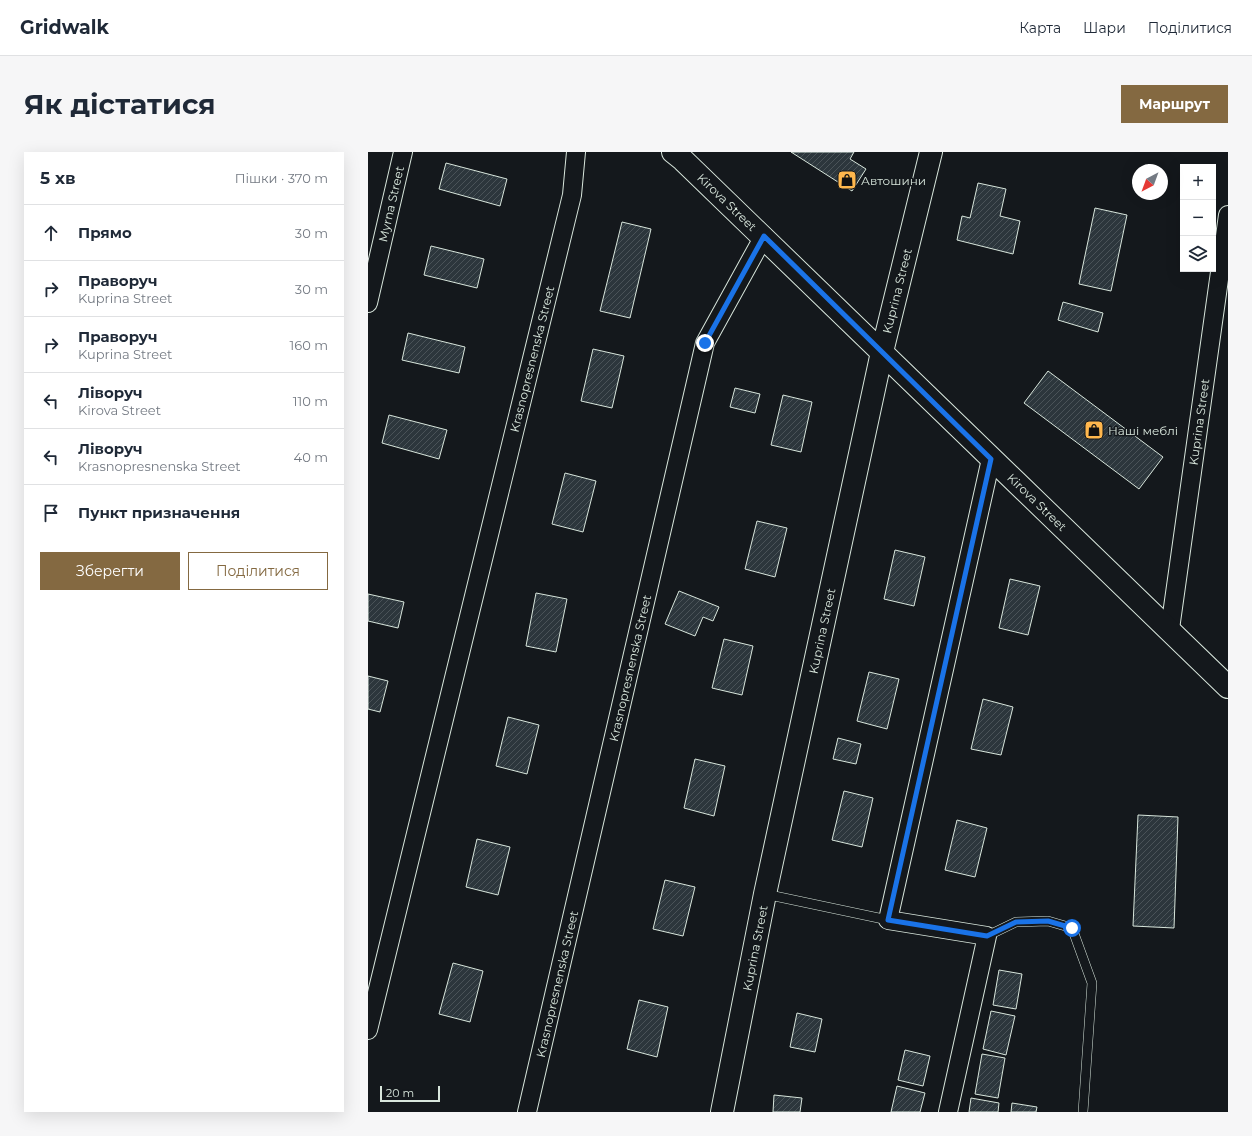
<!DOCTYPE html>
<html lang="uk">
<meta charset="utf-8">
<style>
body{margin:0;font-family:Montserrat,sans-serif;background:#f6f6f7;color:#1f2937}
.controls{position:absolute;right:12px;top:12px;display:grid;overflow:hidden;border-radius:0px;box-shadow:0 4px 16px #0002}
.controls button{width:36px;height:36px;display:grid;place-items:center;padding:0;border:0;border-bottom:1px solid #e0e1e3;background:#fff;color:#1f2937;font:20px sans-serif}
.compass{position:absolute;left:764px;top:12px;width:36px;height:36px;border-radius:50%;background:#fff;box-shadow:0 4px 16px #0002;rotate:221deg}
.scale{position:absolute;left:12px;bottom:10px;width:60px;box-sizing:border-box;padding-left:4px;border:2px solid #d8e6dc;border-top:0;font-size:11px;line-height:14px;white-space:nowrap;color:#d8e6dc;-webkit-text-stroke:3px #14181c;paint-order:stroke}
.stop{position:absolute;width:12px;height:12px;margin:-9px;border:3px solid #1a73e8;border-radius:50%;background:#fff}
.stop.end{background:#1a73e8;border-color:#fff;box-shadow:0 1px 4px #0008}
.list{margin:0;padding:0;list-style:none}
h2{display:flex;justify-content:space-between;align-items:center;height:52px;margin:0;padding:0 16px;font-size:17px}
h2 small{font-size:13px;font-weight:400;color:#747a83}
.list li{display:grid;grid-template-columns:26px 1fr auto;gap:12px;align-items:center;box-sizing:border-box;height:56px;padding:0 16px;border-top:1px solid #e0e1e3}
.list b{display:block;font-size:15px;white-space:nowrap}
.list p{margin:0;font-size:13px;white-space:nowrap;color:#747a83}
.list em{font-size:13px;font-style:normal;color:#747a83}
.actions{display:flex;gap:8px;padding:12px 16px}
.actions a{flex:1;padding:9px 0;border:1px solid #846941;border-radius:0px;text-align:center;font-size:14px;color:#846941}
.actions .main{background:#846941;color:#fff}
.icon{flex:none;width:22px;height:22px;fill:none;stroke:currentColor;stroke-width:2;stroke-linecap:round;stroke-linejoin:round}
.map{position:relative;flex:none;width:860px;height:960px;overflow:hidden;border-radius:0px}
header{display:flex;align-items:center;gap:24px;box-sizing:border-box;height:56px;padding:0 20px;background:#fff;border-bottom:1px solid #e0e1e3}
header strong{font-size:19px}
nav{display:flex;gap:22px;margin-inline-start:auto;font-size:14px}
.intro{display:flex;align-items:center;justify-content:space-between;box-sizing:border-box;height:96px;padding:0 24px}
h1{margin:0;font-size:28px}
.button{padding:10px 18px;border-radius:0px;background:#846941;color:#fff;font-size:14px;font-weight:700}
main{display:flex;gap:24px;padding:0 24px}
aside{flex:1;background:#fff;border-radius:0px;box-shadow:0 4px 16px #0002}
.map>svg:first-child{display:block}
.building{fill:url(#building-hatch);stroke:#d8e6dc}
.lines{fill:none;stroke-linecap:round;stroke-linejoin:round}
.lane-casing{stroke:#d8e6dc;stroke-width:10}
.street-casing{stroke:#d8e6dc;stroke-width:20}
.secondary-casing{stroke:#d8e6dc;stroke-width:24}
.lane{stroke:#14181c;stroke-width:9}
.street{stroke:#14181c;stroke-width:18}
.secondary{stroke:#14181c;stroke-width:22}
.route{stroke:#1a73e8;stroke-width:5}
.labels{text-anchor:middle;dominant-baseline:central;stroke-width:3;stroke-linejoin:round;paint-order:stroke}
.poi-label{font-size:12px;fill:#d8e6dc;stroke:#14181c;text-anchor:start}
.street-label{font-size:12px;fill:#d8e6dc;stroke:#14181c}
</style>
<header>
<strong>Gridwalk</strong>
<nav><a>Карта</a><a>Шари</a><a>Поділитися</a></nav>
</header>
<div class="intro"><h1>Як дістатися</h1><a class="button">Маршрут</a></div>
<main>
<aside>
<h2>5 хв<small>Пішки · 370 m</small></h2>
<ul class="list">
<li><svg class="icon" aria-label="ahead" viewBox="0 0 24 24"><path d="M12 20V5M6 11l6-6 6 6"/></svg><div><b>Прямо</b></div><em>30 m</em></li>
<li><svg class="icon" aria-label="right" viewBox="0 0 24 24"><path d="M7 20v-9h11M14 6l5 5-5 5"/></svg><div><b>Праворуч</b><p>Kuprina Street</p></div><em>30 m</em></li>
<li><svg class="icon" aria-label="right" viewBox="0 0 24 24"><path d="M7 20v-9h11M14 6l5 5-5 5"/></svg><div><b>Праворуч</b><p>Kuprina Street</p></div><em>160 m</em></li>
<li><svg class="icon" aria-label="left" viewBox="0 0 24 24"><path d="M17 20v-9H6M10 6l-5 5 5 5"/></svg><div><b>Ліворуч</b><p>Kirova Street</p></div><em>110 m</em></li>
<li><svg class="icon" aria-label="left" viewBox="0 0 24 24"><path d="M17 20v-9H6M10 6l-5 5 5 5"/></svg><div><b>Ліворуч</b><p>Krasnopresnenska Street</p></div><em>40 m</em></li>
<li><svg class="icon" aria-label="arrive" viewBox="0 0 24 24"><path d="M6 21V4h12l-3 4 3 4H6"/></svg><div><b>Пункт призначення</b></div></li>
</ul>
<div class="actions"><a class="main">Зберегти</a><a>Поділитися</a></div>
</aside>
<div class="map">
<svg width="860" height="960" viewBox="0 0 860 960">
<defs>
<pattern id="building-hatch" width="6" height="6" patternUnits="userSpaceOnUse"><rect width="6" height="6" fill="#2c363c"/><path d="M-1 1l2-2M0 6l6-6M5 7l2-2" fill="none" stroke="#4a5358"/></pattern>
</defs>
<rect width="100%" height="100%" fill="#14181c"/>
<!-- building -->
<path class="building" d="M423 0H486L482 7 498 17 484 39Z
M78 11 139 27 132 54 71 37Z
M610 31 638 37 632 64 652 69 645 102 589 88 594 64 602 66Z
M727 56 759 63 743 139 711 132Z
M254 70 283 77 262 166 232 159Z
M63 94 116 107 109 136 56 123Z
M695 150 735 161 730 180 690 168Z
M40 181 97 195 91 221 34 208Z
M225 197 256 204 244 256 213 249Z
M680 219 795 305 771 337 656 251Z
M367 236 392 242 387 261 362 255Z
M415 243 444 250 433 300 403 293Z
M21 263 79 278 71 307 14 291Z
M197 321 228 329 215 380 184 372Z
M389 369 419 376 407 425 377 417Z
M527 398 557 405 546 454 516 447Z
M642 427 672 434 660 483 631 476Z
M311 439 351 455 345 469 335 465 327 484 297 472Z
M168 441 199 447 188 500 158 494Z
M0 442 36 450 30 476 0 469Z
M356 487 385 494 374 543 344 536Z
M501 520 531 527 519 577 489 569Z
M0 524 20 529 12 560 0 557Z
M615 547 645 555 633 603 603 597Z
M140 565 171 573 159 622 128 614Z
M470 586 493 592 488 612 465 607Z
M327 607 357 614 346 664 316 656Z
M476 639 505 646 494 695 464 688Z
M770 663 810 665 806 776 765 774Z
M589 668 619 676 607 725 577 718Z
M109 687 142 695 130 743 98 735Z
M297 728 327 735 315 784 285 777Z
M85 811 115 819 102 870 71 862Z
M631 818 654 822 648 857 625 853Z
M271 848 300 855 289 905 259 897Z
M623 859 647 864 638 903 615 897Z
M429 861 454 867 447 900 422 895Z
M537 898 562 904 555 934 530 928Z
M614 902 637 906 630 946 607 942Z
M529 934 557 941 552 960H523Z
M406 943 434 946 432 960H405Z
M603 946 631 951 630 960H601Z
M644 951 669 955 668 960H643Z"/>
<g class="lines">
<!-- lane casing -->
<g class="lane-casing">
<path id="lane" d="M397 742 520 768
M619 784 648 770 680 769 704 776 724 831 715 960"/>
</g>
<!-- street casing -->
<g class="street-casing">
<path id="street" d="M0 151 35 0
M802 477 860 63
M0 878 204 43 208 0
M159 960 337 191 396 84
M580 960 619 784 520 768 623 307"/>
</g>
<!-- secondary casing -->
<g class="secondary-casing">
<path id="secondary" d="M305 0 315 8 860 535
M354 960 397 742 514 200 563 0"/>
</g>
<!-- lane -->
<use href="#lane" class="lane"/>
<!-- street -->
<use href="#street" class="street"/>
<!-- secondary -->
<use href="#secondary" class="secondary"/>
</g>
<g class="lines">
<!-- route -->
<path class="route" d="M337 191 396 84 623 307 520 768 619 784 648 770 680 769 704 776"/>
</g>
<!-- icons -->
<defs>
<g id="shop-square" transform="scale(1)"><rect x="-9" y="-9" width="18" height="18" rx="4" fill="#ffb74d" stroke="#14181c"/><path d="M-5-2.5h2.3a2.7 3.5 0 0 1 5.4 0H5L5.5 6h-11ZM-1.5-2.5h3a1.5 2.3 0 0 0-3 0Z" fill="#111"/></g>
</defs>
<g fill-rule="evenodd">
<use href="#shop-square" x="479" y="28"/>
<use href="#shop-square" x="726" y="278"/>
</g>
<g class="labels">
<!-- poi labels -->
<g class="poi-label">
<text x="493" y="28">Автошини</text>
<text x="740" y="278">Наші меблі</text>
</g>
<!-- street labels -->
<g class="street-label">
<text transform="translate(359 50) rotate(44)">Kirova Street</text>
<text transform="translate(23 52) rotate(-77)">Myrna Street</text>
<text transform="translate(529 139) rotate(-76)">Kuprina Street</text>
<text transform="translate(164 207) rotate(-76)">Krasnopresnenska Street</text>
<text transform="translate(831 270) rotate(-82)">Kuprina Street</text>
<text transform="translate(669 350) rotate(44)">Kirova Street</text>
<text transform="translate(454 479) rotate(-78)">Kuprina Street</text>
<text transform="translate(262 516) rotate(-77)">Krasnopresnenska Street</text>
<text transform="translate(387 796) rotate(-79)">Kuprina Street</text>
<text transform="translate(189 832) rotate(-77)">Krasnopresnenska Street</text>
</g>
</g>
</svg>
<div class="controls">
<button>+</button>
<button>−</button>
<button><svg class="icon" aria-label="layers" viewBox="0 0 24 24"><path d="M12 4l9 5-9 5-9-5zM3 14l9 5 9-5"/></svg></button>
</div>
<svg class="compass" viewBox="-18 -18 36 36"><path d="M0-13l5 13h-10z" fill="#e53935"/><path d="M0 13l5-13h-10z" fill="#747a83"/></svg>
<div class="scale">20 m</div>
<div class="stop" style="left:704px;top:776px"></div>
<div class="stop end" style="left:337px;top:191px"></div>
</div>
</main>
